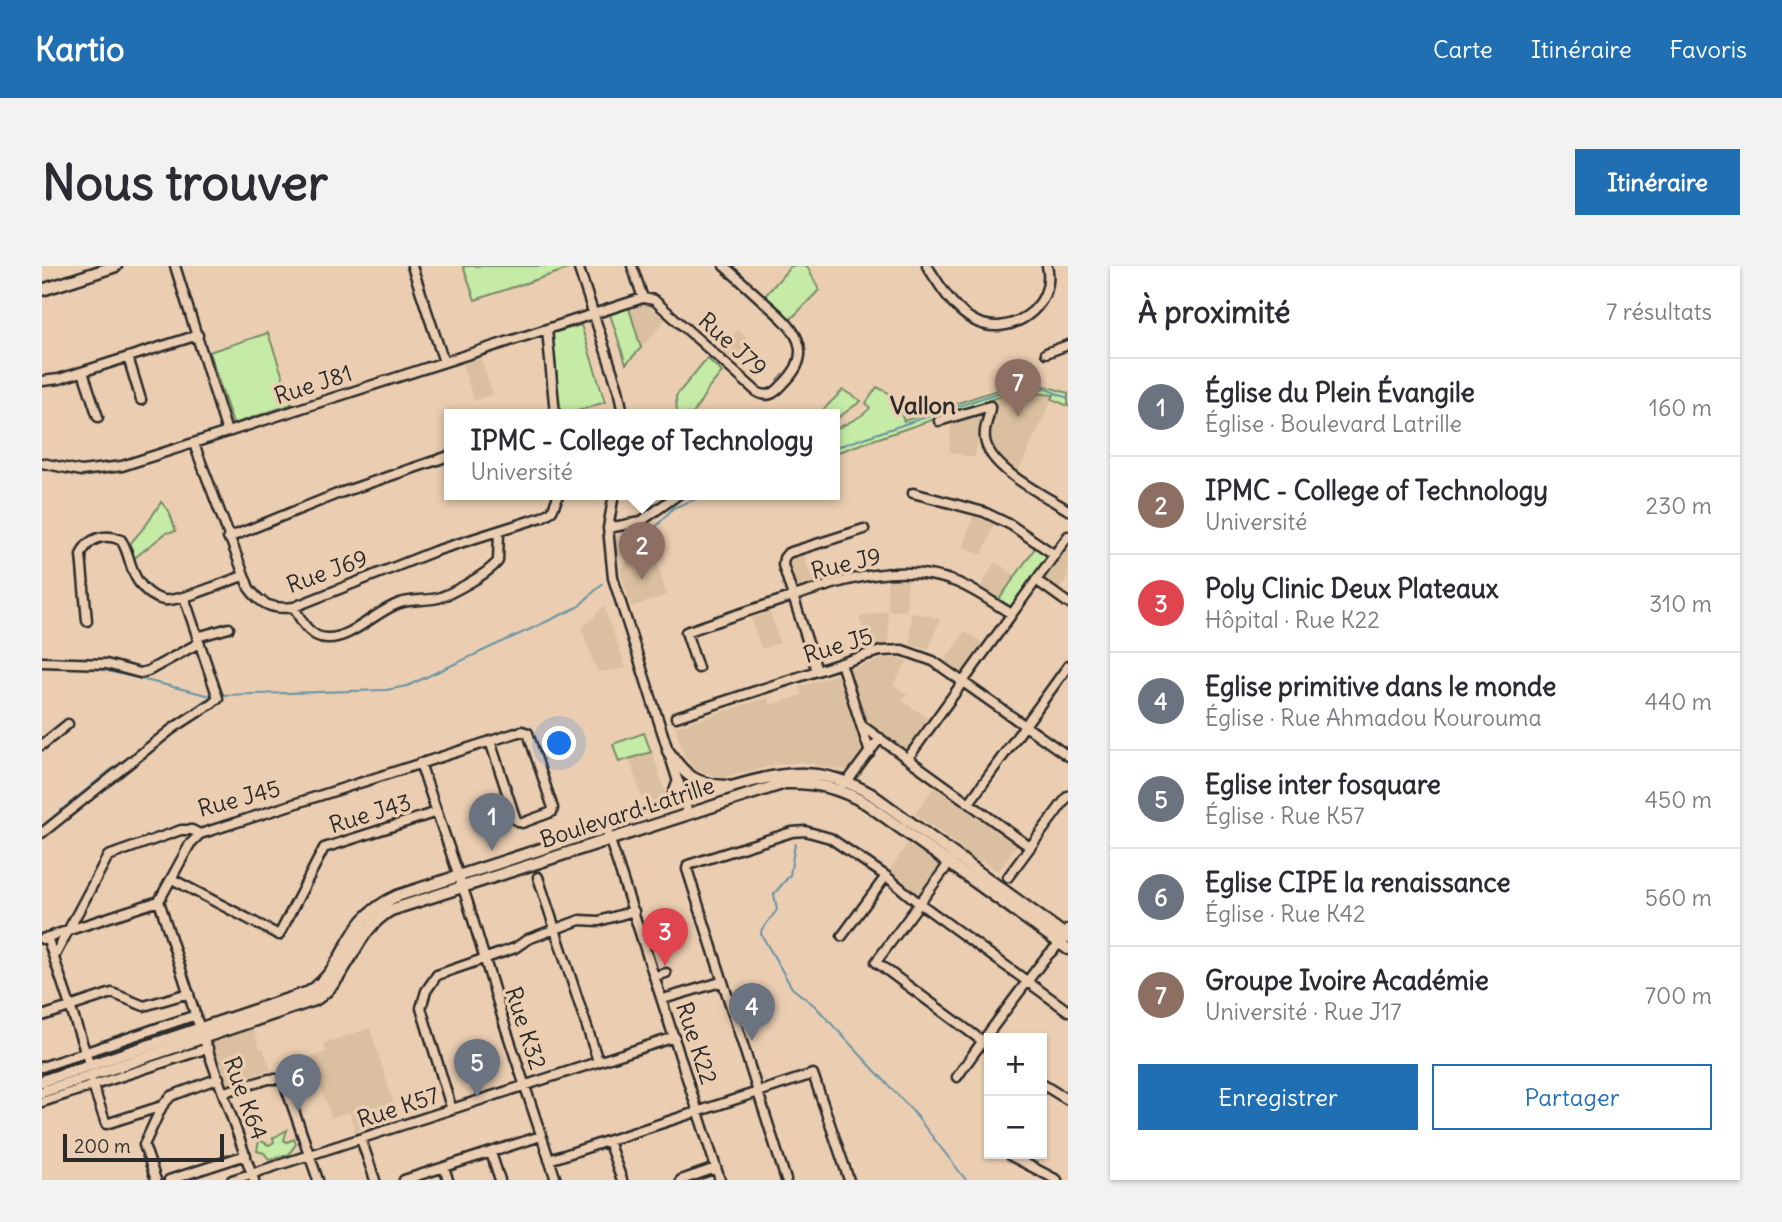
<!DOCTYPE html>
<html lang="fr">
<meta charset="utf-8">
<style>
body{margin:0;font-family:Delius,sans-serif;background:#f2f2f3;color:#2b2b33}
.controls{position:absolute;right:21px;bottom:21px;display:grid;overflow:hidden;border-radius:0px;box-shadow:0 2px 5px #0004}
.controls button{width:63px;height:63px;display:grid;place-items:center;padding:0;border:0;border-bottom:2px solid #e1e1e2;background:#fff;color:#2b2b33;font:35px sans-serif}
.scale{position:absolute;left:21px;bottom:18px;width:161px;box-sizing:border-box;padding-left:7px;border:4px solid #2b2b2b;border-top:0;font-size:19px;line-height:24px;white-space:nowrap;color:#2b2b2b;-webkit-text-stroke:5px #ebceb2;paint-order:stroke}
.you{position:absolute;left:518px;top:478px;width:24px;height:24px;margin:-18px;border:5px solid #fff;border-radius:50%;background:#1a73e8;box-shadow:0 0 0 10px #1a73e833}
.badge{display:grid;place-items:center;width:46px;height:46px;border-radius:50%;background:#1f6fb2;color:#fff;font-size:23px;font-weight:700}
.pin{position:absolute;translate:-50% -58px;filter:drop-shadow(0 2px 4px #0008)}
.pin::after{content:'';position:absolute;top:37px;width:24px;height:21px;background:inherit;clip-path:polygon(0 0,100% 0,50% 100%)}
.popup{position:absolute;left:402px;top:143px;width:396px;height:91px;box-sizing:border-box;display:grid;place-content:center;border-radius:0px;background:#fff;filter:drop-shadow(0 2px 5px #0005);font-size:23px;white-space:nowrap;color:#7c7c81}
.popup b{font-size:26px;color:#2b2b33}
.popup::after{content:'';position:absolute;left:50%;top:100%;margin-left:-14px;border:14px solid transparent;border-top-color:#fff}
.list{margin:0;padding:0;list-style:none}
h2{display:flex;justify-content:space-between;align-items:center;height:91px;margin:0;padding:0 28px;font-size:30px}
h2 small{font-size:23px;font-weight:400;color:#7c7c81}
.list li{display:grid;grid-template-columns:46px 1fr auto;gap:21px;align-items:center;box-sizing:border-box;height:98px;padding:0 28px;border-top:2px solid #e1e1e2}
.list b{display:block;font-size:26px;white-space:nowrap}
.list p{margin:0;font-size:23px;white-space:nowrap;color:#7c7c81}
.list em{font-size:23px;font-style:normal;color:#7c7c81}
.actions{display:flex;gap:14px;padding:21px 28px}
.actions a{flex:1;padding:16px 0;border:2px solid #1f6fb2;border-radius:0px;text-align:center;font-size:24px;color:#1f6fb2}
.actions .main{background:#1f6fb2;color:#fff}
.map{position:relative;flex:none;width:1026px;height:914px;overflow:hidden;border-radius:0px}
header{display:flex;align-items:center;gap:42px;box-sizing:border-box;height:98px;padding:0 35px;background:#1f6fb2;color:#fff}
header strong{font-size:33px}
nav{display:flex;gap:38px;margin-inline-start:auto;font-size:24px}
.intro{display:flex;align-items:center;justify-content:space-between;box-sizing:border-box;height:168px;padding:0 42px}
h1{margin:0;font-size:49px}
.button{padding:18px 32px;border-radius:0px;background:#1f6fb2;color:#fff;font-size:24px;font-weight:700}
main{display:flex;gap:42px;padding:0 42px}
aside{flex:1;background:#fff;border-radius:0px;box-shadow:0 2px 5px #0004}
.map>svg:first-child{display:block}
.built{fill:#dac0a0}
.green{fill:#c5eba6;stroke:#788b68;stroke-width:2}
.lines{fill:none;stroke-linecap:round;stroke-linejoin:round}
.stream{stroke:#6893a3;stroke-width:2}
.minor-casing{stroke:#2b2b2b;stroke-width:13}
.major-casing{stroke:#2b2b2b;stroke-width:15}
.minor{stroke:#ebceb2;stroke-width:8}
.major{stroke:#ebceb2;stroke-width:10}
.labels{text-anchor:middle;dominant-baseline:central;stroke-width:7;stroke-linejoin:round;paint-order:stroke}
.street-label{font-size:23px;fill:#2b2b2b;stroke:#ebceb2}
.neighbourhood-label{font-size:24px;font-weight:bold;fill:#2b2b2b;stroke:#ebceb2}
</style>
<header>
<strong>Kartio</strong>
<nav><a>Carte</a><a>Itinéraire</a><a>Favoris</a></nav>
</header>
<div class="intro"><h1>Nous trouver</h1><a class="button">Itinéraire</a></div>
<main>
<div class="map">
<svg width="1026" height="914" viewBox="0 0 1026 914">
<rect width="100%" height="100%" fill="#ebceb2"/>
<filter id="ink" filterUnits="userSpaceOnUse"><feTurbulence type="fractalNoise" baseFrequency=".0143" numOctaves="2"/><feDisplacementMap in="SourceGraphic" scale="14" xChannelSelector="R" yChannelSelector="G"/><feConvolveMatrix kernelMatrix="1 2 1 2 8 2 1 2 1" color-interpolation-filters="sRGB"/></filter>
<g filter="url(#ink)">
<!-- built -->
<path class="built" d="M604 38 624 54 599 82 587 42Z
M696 64 709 76 689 98 676 86Z
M439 92 451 128 432 134 420 98Z
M974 125 1012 129 976 206 968 202 949 184 946 168 956 131Z
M944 142 932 192 907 185 910 154Z
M931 250 952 258 940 289 921 281Z
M609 276 625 329 589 341 578 303 602 277Z
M1026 277V311L1016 325 1000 313Z
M762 289 772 318 754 324 745 298 748 293Z
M953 296 974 309 956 335 937 323Z
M845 313 866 314 864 345H846L847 377 827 381 817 351 846 345Z
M562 340 584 402 582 403 555 406 540 363Z
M728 346 738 377 719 383 709 352Z
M869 346 898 353 887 383 868 379Z
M923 365 941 377 920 407 902 395Z
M853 392 866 395 851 419 865 428 861 435 886 452 863 485 823 456 806 404 840 393Z
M795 408 821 486 805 505 758 496 734 499 680 512 655 505 643 492 633 461 726 431 729 439 760 429 757 421Z
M610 486 625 531 609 536 607 530 600 532 587 493Z
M892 521 974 580 956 606 940 595 936 599 919 586 921 583 873 548Z
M868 574 902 598 876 632 845 608Z
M210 760 218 783 221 782 229 804 182 819 169 780 172 773Z
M328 762 356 851 313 865 307 846 289 852 269 791 284 786 282 777Z"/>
<!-- green -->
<path class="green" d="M421 0H525L526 3 433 34Z
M749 0H765L777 24 748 54 722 31Z
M587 42 599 82 584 98 568 48Z
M539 59 563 136 526 148H516L508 68Z
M226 67 250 138 191 158 167 86Z
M665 92 680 106 666 123 651 148H635L634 130Z
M989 116 1026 127V140L1010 133 1012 129 974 125 793 187V164C804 157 820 152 828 142L824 137 835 121 851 129 862 155 970 119Z
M801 124 819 135 793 154 792 148H777Z
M119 236 127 245 134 265 124 267 90 294 86 280 105 258Z
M993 282 1006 291 968 342 956 335Z
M602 467 609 486 577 496 571 478Z
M268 795 277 820 251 827 242 803Z
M245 864 242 874 245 876 252 873 254 878 246 889 227 893 222 887 215 885 217 874 227 879 232 876 231 872Z"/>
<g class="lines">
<!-- stream -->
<path class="stream" d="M792 182 970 122H1001L1026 132
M586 292 631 242 666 228
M49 401 169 430
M178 429 344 424 365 420 536 341 560 318
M136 454 163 434 172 431
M0 560 67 505 98 483
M753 578 748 609 732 628 735 644 720 663 719 668 750 722 773 740 877 852 872 847 924 914"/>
<!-- minor casing -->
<g class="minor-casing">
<path id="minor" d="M133 0 185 166
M370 0 402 96
M536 0 576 123 581 148
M590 0 601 32
M885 0C898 19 910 42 931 54 966 74 1015 41 1005 0
M505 63 513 148
M1004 87 1026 79
M86 91 99 134
M41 106 56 151
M0 115 17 113 156 69
M897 155 948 140C948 151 941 161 943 173 947 203 1002 229 1026 244
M152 178 207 322C219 339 231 344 252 341L393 285 500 251 510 245 517 228
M0 197 39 205 80 200 601 32 612 34 715 126C727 133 734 126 742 117 776 84 750 60 723 37 709 24 696 12 682 0
M871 227 942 246 969 259 1013 289
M572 228 566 262 571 312 646 547
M566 262 598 256 637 228
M186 272 295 228 407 190
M994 314 1026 337
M252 341C259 355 268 372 285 372 310 373 335 344 358 337 370 333 383 335 396 332 411 327 446 308 456 295L457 265
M45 355 39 289C45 272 63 267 79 274 88 287 87 302 96 315 101 323 111 332 122 334 138 336 183 316 201 310
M155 371 187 362
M0 396 64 398 98 407 106 405 157 377
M799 397 828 487
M656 402 644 366C678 354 712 343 746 332 802 314 856 295 914 316 934 324 951 337 970 348
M775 405 741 299 742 292 746 287 822 263
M634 451 824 389 839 385 860 384 891 395 1026 490
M819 459 988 581
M0 479 26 458
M866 492 1026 270
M378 497 425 634 463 760 514 914
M801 518 808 512 838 472
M927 537 1026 400
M564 562 678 914
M0 567 130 463 170 437 176 432 142 331
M911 592 834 696 947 780
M496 611 556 795
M966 611 1026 530
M130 613 237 669 282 582 395 546
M117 635 155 754 212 914
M800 670 844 610
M5 671 48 800
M0 673 117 635 148 578 158 568 480 465 486 467 511 542 510 546 480 557 474 554 448 475
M12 691 66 590 139 564H150L158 568
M613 710 624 707
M621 733 679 716
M0 750 70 727 102 740 147 727
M0 801 154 749
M915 811C942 772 971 734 1000 696 1008 685 1023 676 1026 663
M50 817 64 858 120 840 129 830 177 812
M1000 818 1026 834
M182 826 227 813H238L242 816 276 914
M0 836 166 782
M410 844 379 742 384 725 395 709 473 682 486 673 538 654 557 655 592 645
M319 873 333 914
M566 875 580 914
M449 887 458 914
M969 890 1015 914
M507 894 771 808 807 914
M402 901 406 914
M114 914 102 879 120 840
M127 914 204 889
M190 914 633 771
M362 914 499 870
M639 914 674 902
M744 914 645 603 646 599 750 566 763 565 788 572 844 610 873 634 1026 745"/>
</g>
<!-- major casing -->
<g class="major-casing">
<path id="major" d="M0 24 74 0
M626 485C643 510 654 519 685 520
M621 543 630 534 636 517
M0 815 267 726C309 698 300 654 355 630L693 520C744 505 780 500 829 528L1026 671
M0 826 273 734C309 711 310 667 349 644L743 517C774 516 798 522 825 538L1026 683"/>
</g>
<!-- minor -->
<use href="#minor" class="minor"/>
<!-- major -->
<use href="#major" class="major"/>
</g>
</g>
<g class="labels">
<!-- street labels -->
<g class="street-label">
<text transform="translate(691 78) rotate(42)">Rue J79</text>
<text transform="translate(271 118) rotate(-18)">Rue J81</text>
<text transform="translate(804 297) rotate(-13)">Rue J9</text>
<text transform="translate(285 305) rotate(-20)">Rue J69</text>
<text transform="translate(796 379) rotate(-17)">Rue J5</text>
<text transform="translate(197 532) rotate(-15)">Rue J45</text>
<text transform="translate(585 546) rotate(-18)">Boulevard Latrille</text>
<text transform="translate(328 547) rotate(-17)">Rue J43</text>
<text transform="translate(484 762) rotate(72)">Rue K32</text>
<text transform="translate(655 777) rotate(72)">Rue K22</text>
<text transform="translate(204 832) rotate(70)">Rue K64</text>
<text transform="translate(356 841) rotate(-18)">Rue K57</text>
</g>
<!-- neighbourhood labels -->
<g class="neighbourhood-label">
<text x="881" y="139">Vallon</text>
</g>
</g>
</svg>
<div class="controls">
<button>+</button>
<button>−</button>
</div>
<div class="scale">200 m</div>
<div class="you"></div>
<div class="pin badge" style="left:450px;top:585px;background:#6b7280">1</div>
<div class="pin badge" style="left:600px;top:314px;background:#8d6e63">2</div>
<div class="popup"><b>IPMC - College of Technology</b>Université</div>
<div class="pin badge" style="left:623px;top:700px;background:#e0444e">3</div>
<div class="pin badge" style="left:710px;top:775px;background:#6b7280">4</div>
<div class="pin badge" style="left:435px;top:831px;background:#6b7280">5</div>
<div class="pin badge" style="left:256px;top:846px;background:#6b7280">6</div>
<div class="pin badge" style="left:976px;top:151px;background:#8d6e63">7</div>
</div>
<aside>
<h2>À proximité<small>7 résultats</small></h2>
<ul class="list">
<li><span class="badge" style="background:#6b7280">1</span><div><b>Église du Plein Évangile</b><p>Église · Boulevard Latrille</p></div><em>160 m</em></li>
<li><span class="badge" style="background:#8d6e63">2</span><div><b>IPMC - College of Technology</b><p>Université</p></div><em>230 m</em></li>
<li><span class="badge" style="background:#e0444e">3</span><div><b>Poly Clinic Deux Plateaux</b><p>Hôpital · Rue K22</p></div><em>310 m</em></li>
<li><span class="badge" style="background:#6b7280">4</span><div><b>Eglise primitive dans le monde</b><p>Église · Rue Ahmadou Kourouma</p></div><em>440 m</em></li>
<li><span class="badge" style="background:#6b7280">5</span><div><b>Eglise inter fosquare</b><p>Église · Rue K57</p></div><em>450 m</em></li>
<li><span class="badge" style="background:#6b7280">6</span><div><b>Eglise CIPE la renaissance</b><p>Église · Rue K42</p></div><em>560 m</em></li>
<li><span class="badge" style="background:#8d6e63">7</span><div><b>Groupe Ivoire Académie</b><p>Université · Rue J17</p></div><em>700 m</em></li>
</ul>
<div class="actions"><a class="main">Enregistrer</a><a>Partager</a></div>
</aside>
</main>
